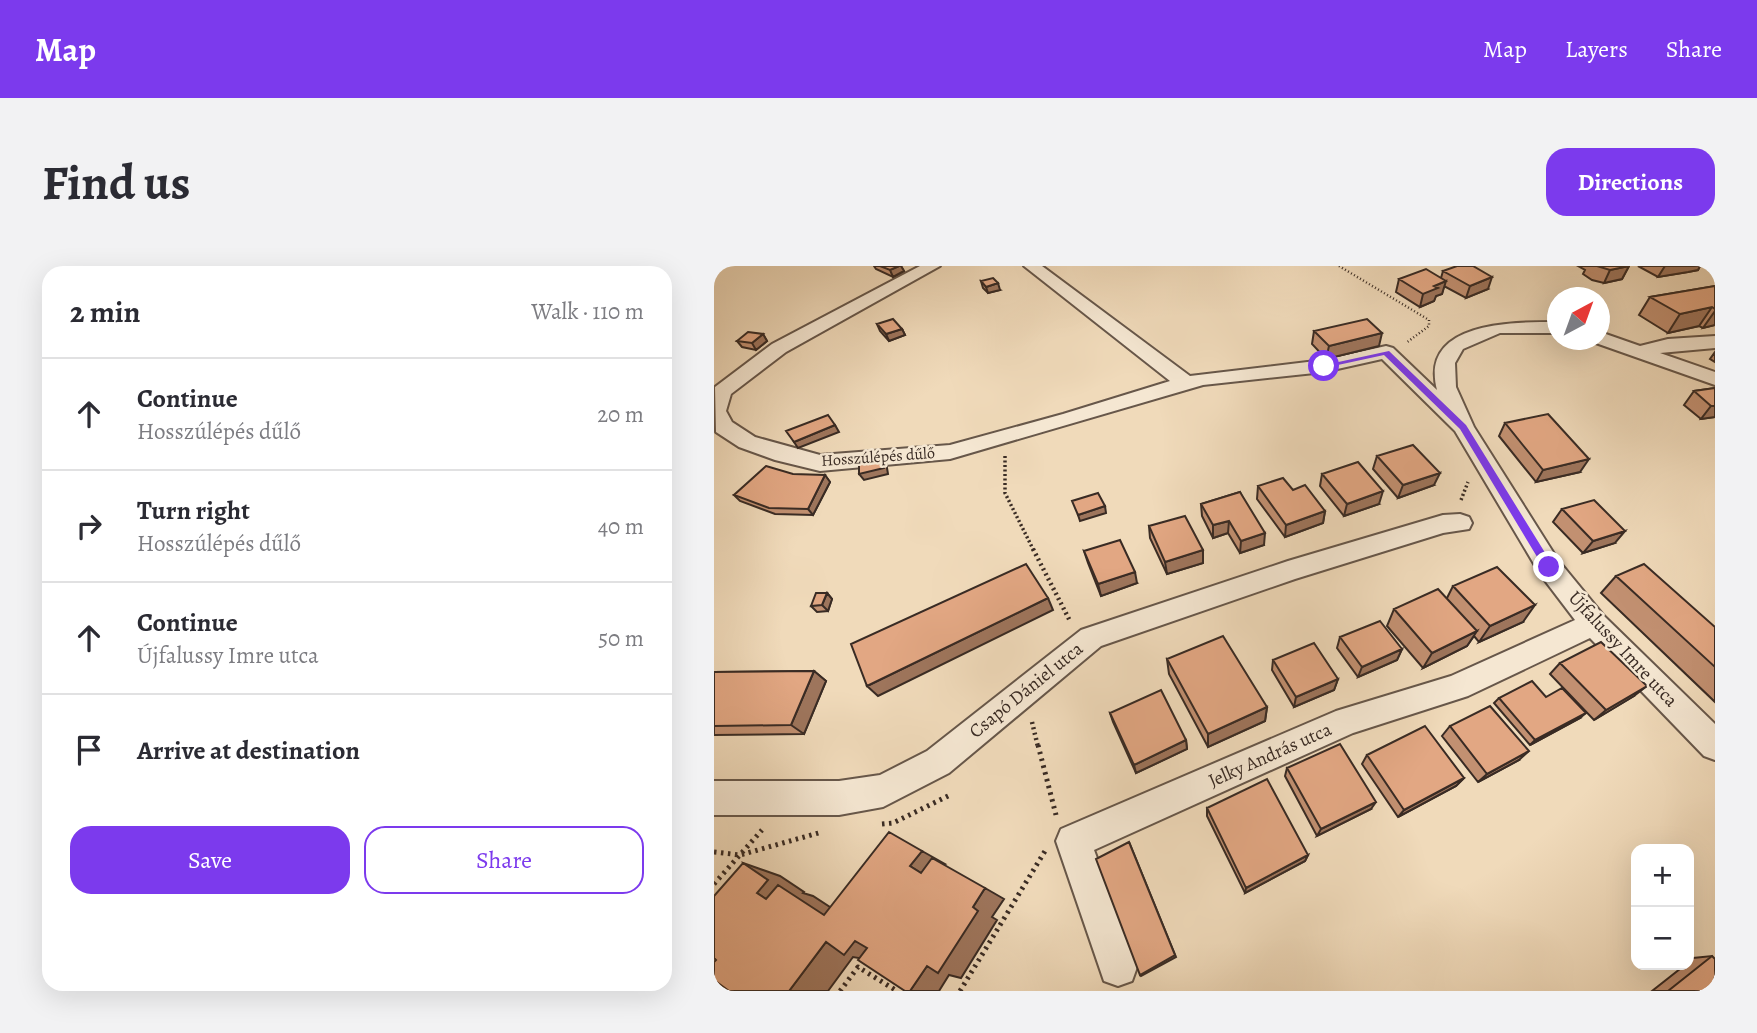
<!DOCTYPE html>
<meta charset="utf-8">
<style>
body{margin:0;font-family:Alegreya,serif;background:#f2f2f3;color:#2b2b33}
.controls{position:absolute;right:21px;bottom:21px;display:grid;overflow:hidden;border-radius:14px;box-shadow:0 7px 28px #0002}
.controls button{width:63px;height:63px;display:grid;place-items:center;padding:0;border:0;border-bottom:2px solid #e1e1e2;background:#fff;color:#2b2b33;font:35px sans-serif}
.compass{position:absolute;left:833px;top:21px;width:63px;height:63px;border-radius:50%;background:#fff;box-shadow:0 7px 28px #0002;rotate:41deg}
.stop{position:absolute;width:21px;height:21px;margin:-16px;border:5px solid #7c3aed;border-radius:50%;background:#fff}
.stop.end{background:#7c3aed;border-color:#fff;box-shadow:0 2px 7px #0008}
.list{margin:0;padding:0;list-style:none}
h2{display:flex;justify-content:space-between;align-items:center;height:91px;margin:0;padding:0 28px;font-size:30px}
h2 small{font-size:23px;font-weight:400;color:#7c7c81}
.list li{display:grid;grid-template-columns:46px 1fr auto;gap:21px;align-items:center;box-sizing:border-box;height:112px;padding:0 28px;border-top:2px solid #e1e1e2}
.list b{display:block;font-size:26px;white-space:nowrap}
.list p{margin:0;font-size:23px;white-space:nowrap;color:#7c7c81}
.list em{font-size:23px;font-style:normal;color:#7c7c81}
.actions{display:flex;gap:14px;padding:21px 28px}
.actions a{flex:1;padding:16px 0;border:2px solid #7c3aed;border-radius:21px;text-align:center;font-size:24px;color:#7c3aed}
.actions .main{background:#7c3aed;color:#fff}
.icon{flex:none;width:38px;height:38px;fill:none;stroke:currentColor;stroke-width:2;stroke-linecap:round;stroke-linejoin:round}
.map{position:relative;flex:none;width:1001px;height:725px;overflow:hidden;border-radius:21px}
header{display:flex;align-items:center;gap:42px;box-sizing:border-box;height:98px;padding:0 35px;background:#7c3aed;color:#fff}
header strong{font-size:33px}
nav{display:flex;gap:38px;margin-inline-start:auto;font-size:24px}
.intro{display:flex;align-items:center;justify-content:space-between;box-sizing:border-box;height:168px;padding:0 42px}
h1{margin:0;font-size:49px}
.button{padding:18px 32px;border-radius:21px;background:#7c3aed;color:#fff;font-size:24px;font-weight:700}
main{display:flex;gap:42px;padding:0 42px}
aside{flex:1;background:#fff;border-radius:21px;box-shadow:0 7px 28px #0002}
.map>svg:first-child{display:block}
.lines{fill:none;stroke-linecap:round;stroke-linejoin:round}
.minor-casing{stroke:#67574a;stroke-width:4}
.path-far3{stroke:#392b24;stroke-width:2.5;stroke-dasharray:1 2.5;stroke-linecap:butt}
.path-far2{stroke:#392b24;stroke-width:3.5;stroke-dasharray:2 2.5;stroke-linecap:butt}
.path-far1{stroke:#392b24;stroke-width:4.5;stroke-dasharray:2 3.5;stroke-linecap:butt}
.path{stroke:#392b24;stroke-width:5;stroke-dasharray:2.5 4.5;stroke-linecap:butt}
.minor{fill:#f5e7d2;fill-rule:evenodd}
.wall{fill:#c29071;stroke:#392b24;stroke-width:2}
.shaded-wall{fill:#9e755c;stroke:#392b24;stroke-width:2}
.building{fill:#e2a783;stroke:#392b24;stroke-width:2}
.route{fill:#7c3aed}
.labels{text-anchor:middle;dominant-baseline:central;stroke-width:5;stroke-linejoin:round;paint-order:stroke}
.far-street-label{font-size:16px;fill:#392b24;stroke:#f5e7d2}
.street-label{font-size:19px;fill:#392b24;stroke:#f5e7d2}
</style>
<header>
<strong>Map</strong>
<nav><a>Map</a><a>Layers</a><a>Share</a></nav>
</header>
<div class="intro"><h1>Find us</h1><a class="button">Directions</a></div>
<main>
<aside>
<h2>2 min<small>Walk · 110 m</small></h2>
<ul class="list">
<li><svg class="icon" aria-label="ahead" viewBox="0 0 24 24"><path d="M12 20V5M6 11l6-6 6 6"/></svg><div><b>Continue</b><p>Hosszúlépés dűlő</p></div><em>20 m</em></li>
<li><svg class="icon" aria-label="right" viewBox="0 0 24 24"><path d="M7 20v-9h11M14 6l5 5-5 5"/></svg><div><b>Turn right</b><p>Hosszúlépés dűlő</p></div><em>40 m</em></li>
<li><svg class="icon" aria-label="ahead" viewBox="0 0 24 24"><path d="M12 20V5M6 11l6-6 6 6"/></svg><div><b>Continue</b><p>Újfalussy Imre utca</p></div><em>50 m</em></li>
<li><svg class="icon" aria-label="arrive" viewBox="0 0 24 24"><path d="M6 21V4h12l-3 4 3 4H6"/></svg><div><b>Arrive at destination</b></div></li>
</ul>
<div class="actions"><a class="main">Save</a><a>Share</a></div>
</aside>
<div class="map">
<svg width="1001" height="725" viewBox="0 0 1001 725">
<rect width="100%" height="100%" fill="#f0daba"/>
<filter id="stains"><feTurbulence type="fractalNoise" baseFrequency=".00286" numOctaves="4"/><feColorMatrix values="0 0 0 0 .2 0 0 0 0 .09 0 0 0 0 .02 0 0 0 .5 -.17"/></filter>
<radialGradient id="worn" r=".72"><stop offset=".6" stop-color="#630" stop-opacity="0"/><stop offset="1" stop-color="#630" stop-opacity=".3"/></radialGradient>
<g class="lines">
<!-- minor casing -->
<g class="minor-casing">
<path id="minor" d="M206 0H226L72 86 17 128 12 145 18 156 41 171 106 189 236 179 349 148 456 115 310 0H328L476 110 610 94 672 80 679 82 723 124C705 55 800 56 844 56V67H786L749 83 741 97 742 121 760 161 844 294 890 350 1001 458V494L990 490 876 372 754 430 639 467 380 584 423 701 418 715 404 720 390 715 342 575 347 563 622 445 737 410 861 354 826 308 741 165 668 93 610 106 489 119 236 193 106 205 61 194 25 181 2 166 1 121 58 78Z
M991 0H1001V6Z
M886 66 926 80 954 73 1001 70V82L946 87 1001 106V119L879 76 878 74H886Z
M746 248 755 251 758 257 755 263 729 267 581 313 387 380 235 507 169 541 125 549H0V515H125L166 509 213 485 367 364 574 295 729 249Z"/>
</g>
<!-- path-far3 -->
<path class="path-far3" d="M625 0 715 54V60L692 77"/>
<!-- path-far2 -->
<path class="path-far2" d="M291 190V227L320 285
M747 234 754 216"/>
<!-- path-far1 -->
<path class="path-far1" d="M319 283 356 355
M318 456 324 481"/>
<!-- path -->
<path class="path" d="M324 479 342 549
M168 558 179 557 236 529
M0 586 26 589 108 566
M0 618 48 564
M126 725 144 701 183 725
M246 725 331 585"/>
<!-- minor -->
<use href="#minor" class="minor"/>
</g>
<!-- wall -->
<path class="wall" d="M160 0H187L190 5 179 11 162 3Z
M864 0H915L908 13 890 17 878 14 869 8 871 4Z
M924 0H986L984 4 974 6 944 11Z
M729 5 774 23 752 32 730 20 728 28 722 30 720 35 706 41 682 26 685 13 727 12Z
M267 15 286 24 274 27 269 22Z
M1001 20V59L989 62 985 60 954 67 925 49 936 31Z
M163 58 188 63 191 69 175 75 166 65Z
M600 65 665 80 612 93 598 78Z
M49 68 53 75 42 84 28 81 23 75Z
M1001 86V96L996 93Z
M1001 122V151L987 153 970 139 980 125Z
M791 157 866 206 822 216 785 170Z
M663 190 720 219 684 232 659 203Z
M608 208 665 238 630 250 606 220Z
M111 209 116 216 99 249 61 248 26 235 20 229Z
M544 220 579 224 611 245 609 257 571 271 543 233Z
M526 226 550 279 526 287 514 267 499 272 488 250 487 238Z
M848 243 901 277 869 287 839 256Z
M435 260 489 284V297L453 308 436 272Z
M370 285 423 317 387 330 374 297Z
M902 310 1001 361V436L887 327Z
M739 320 809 356 765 376 760 370 753 380 709 402 673 360 680 343 733 332Z
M113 327 118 333 114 345 103 346 97 340Z
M626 371 688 383 683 394 644 411 623 382Z
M453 393 553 441 551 455 494 481 455 408Z
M559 394 624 413 620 424 580 441 558 404Z
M846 397 920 430 880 454 836 408Z
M100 405 112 415 90 468 0 469V406Z
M785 432 866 452 816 479 780 437Z
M396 447 472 474 473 483 422 507 399 456Z
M736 460 805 494 764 516 728 470Z
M653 489 750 512 742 520 684 551 648 498Z
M573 502 657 543 603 570 571 510Z
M493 542 594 589 591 595 531 627 493 550Z
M998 690 1001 725H938L971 699H975V696L979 692Z"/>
<!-- shaded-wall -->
<path class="shaded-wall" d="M185 0H187L190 5 179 11 176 4Z
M915 0 908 13 890 17 896 4Z
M951 0H986L984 4 974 6 944 11Z
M778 11 774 23 752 32 756 20Z
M732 15 728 28 722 30 720 35 706 41 709 28 720 20Z
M284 17 286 24 274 27 272 21Z
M998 41 985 60 954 67 966 48Z
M1001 45V59L989 62Z
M188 63 191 69 175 75 172 68Z
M668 67 665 80 612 93 615 80Z
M49 68 53 75 42 84 38 77Z
M997 140H1001V151L987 153Z
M121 159 125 166 84 182 80 176Z
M168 190 172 196 174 208 150 214 145 208Z
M875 193 866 206 822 216 829 204Z
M726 207 720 219 684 232 689 219Z
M111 209 116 216 99 249 94 243Z
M669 225 665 238 630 250 633 238Z
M391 240 392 247 366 255 364 249Z
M611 245 609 257 571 271 572 259Z
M515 255 514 267 499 272V259Z
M911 265 901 277 869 287 879 275Z
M551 267 550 279 526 287 527 275Z
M489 284V297L453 308 451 296Z
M421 306 423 317 387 330 384 318Z
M113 327 118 333 114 345 108 339Z
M334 332 339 344 164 430 153 420Z
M821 339 809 356 765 376 776 360Z
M763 365 753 380 709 402 718 387Z
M688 383 683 394 644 411 648 401Z
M100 405 112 415 90 468 77 459Z
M624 413 620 424 580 441 582 431Z
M933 420 920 430 880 454 892 444Z
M553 441 551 455 494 481V468Z
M872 447 866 452 816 479 821 474Z
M472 474 473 483 422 507 420 499Z
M815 485 805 494 764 516 773 508Z
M750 512 742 520 684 551 690 544Z
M662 536 657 543 603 570 607 563Z
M415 576 462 691 427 710 426 709Z
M208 585 231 598 207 607 196 600Z
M594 589 591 595 531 627 532 622Z
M29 597 66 610 90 626 89 627 99 630 142 658 52 633 43 627Z
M271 622 290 633 278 651 283 654 247 712 235 709 225 725H196L213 700 259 641Z
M141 675 171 682 162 695 139 691 114 725H75L112 676Z"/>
<!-- building -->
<path class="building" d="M166 0H185L176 4Z
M743 0H759L778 11 756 20 729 5Z
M883 0H915L896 4Z
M712 3 732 15 720 20 724 22 709 28 685 13Z
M279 12 284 17 272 21 267 15Z
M1001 20V43L998 41 966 48 936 31Z
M179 53 188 63 172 68 163 58Z
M653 53 668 67 615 80 600 65Z
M34 66 49 68 38 77 23 75Z
M1001 122V140H997L980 125Z
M834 148 875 193 829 204 791 157Z
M114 149 121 159 80 176 72 165Z
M699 179 726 207 689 219 663 190Z
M168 190 170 202 145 208V195Z
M644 196 669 225 633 238 608 208Z
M52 200 79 208 111 209 94 243 55 242 20 229Z
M569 212 579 224 591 219 611 245 572 259 544 220Z
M526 226 551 267 527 275 515 255 499 259 487 238Z
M384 227 391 240 364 249 358 235Z
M880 234 911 265 879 275 848 243Z
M471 250 489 284 451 296 435 260Z
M406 274 421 306 384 318 370 285Z
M312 298 334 332 153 420 137 378Z
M930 298 1001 361V401L902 310Z
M783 301 821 339 776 360 739 320Z
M724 323 763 365 718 387 680 343Z
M102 327H113L108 339 97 340Z
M666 355 688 383 648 401 626 371Z
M509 370 553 441 494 468 453 393Z
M887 376 933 420 892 444 846 397Z
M600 377 624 413 582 431 559 394Z
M100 405 77 459 0 460V406Z
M818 415 832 431 848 422 872 447 821 474 785 432Z
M447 424 472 474 420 499 396 447Z
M776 440 815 485 773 508 736 460Z
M711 460 750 512 690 544 653 489Z
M626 478 662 536 607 563 573 502Z
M553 513 594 589 532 622 493 542Z
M175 566 208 585 196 600 207 607 218 592 271 622 259 641 264 645 224 707 213 700 196 725H191L144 694 153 682 141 675 130 689 112 676 75 725H15L0 714V696L2 694 0 692V630L29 597 54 614 43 627 52 633 64 619 110 649Z
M415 576 461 689 426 709 382 593Z
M998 690 1001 693V725H954Z"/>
<!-- route -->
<path class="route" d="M675 85 752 159 838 298V304H831L746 163 670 89 610 102 606 100Z"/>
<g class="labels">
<!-- far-street labels -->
<g class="far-street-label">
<text transform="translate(164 191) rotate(-4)">Hosszúlépés dűlő</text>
</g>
<!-- street labels -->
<g class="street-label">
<text transform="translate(909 383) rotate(47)">Újfalussy Imre utca</text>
<text transform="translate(312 424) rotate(-39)">Csapó Dániel utca</text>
<text transform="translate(556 489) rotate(-24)">Jelky András utca</text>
</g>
</g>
<rect width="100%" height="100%" filter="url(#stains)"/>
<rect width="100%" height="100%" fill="url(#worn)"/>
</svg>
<div class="controls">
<button>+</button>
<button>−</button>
</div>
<svg class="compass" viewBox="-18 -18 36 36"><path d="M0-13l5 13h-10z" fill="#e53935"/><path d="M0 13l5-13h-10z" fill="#7c7c81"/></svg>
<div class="stop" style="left:610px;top:100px"></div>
<div class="stop end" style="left:835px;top:301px"></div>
</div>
</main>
